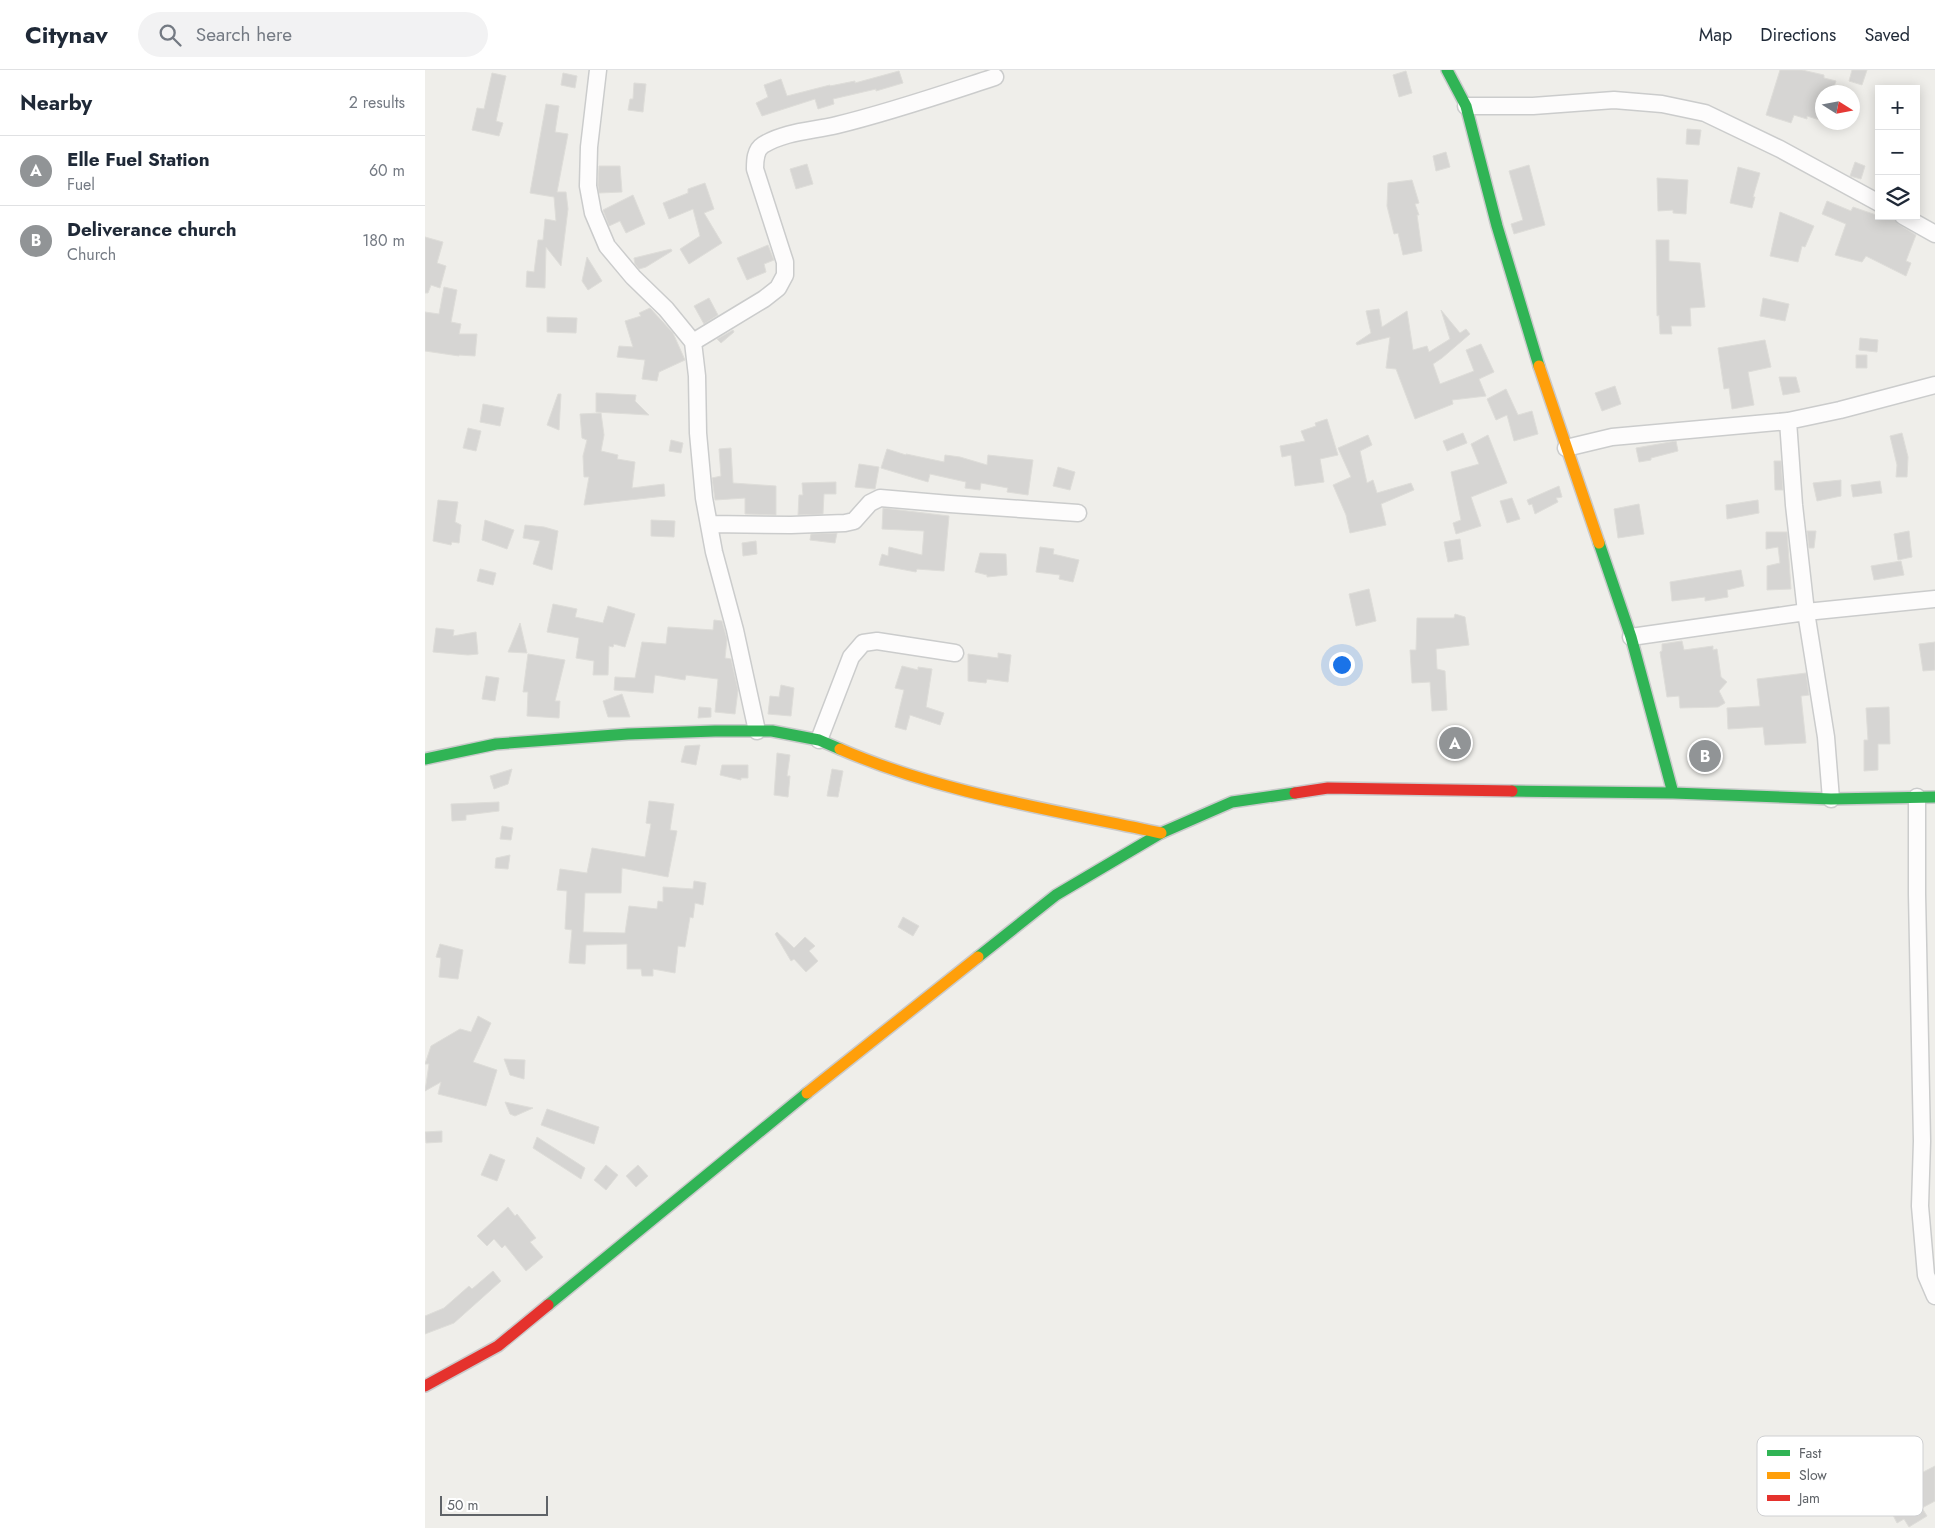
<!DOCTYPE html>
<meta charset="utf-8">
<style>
body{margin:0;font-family:Jost,sans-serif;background:#f2f2f3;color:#1f2937}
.controls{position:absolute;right:15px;top:15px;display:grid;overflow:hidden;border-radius:0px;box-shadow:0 2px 12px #0003}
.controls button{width:45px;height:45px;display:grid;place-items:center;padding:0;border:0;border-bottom:1px solid #e0e1e3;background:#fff;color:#1f2937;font:25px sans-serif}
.compass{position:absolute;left:1390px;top:15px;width:45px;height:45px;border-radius:50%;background:#fff;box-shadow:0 2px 12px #0003;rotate:101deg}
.scale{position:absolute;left:15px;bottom:12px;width:108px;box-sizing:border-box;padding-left:5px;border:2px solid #5f6368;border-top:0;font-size:14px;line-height:18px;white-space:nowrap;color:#5f6368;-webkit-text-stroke:4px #fff;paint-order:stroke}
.you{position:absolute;left:916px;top:594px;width:18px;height:18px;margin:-12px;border:4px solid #fff;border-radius:50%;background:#1a73e8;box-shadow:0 0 0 8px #1a73e833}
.badge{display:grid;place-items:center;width:32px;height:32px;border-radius:50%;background:#919496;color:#fff;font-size:16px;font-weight:700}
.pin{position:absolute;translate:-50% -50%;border:2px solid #fff;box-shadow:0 1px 5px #0006}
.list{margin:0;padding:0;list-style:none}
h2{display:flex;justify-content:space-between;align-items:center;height:65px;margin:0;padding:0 20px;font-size:21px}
h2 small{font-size:16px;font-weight:400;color:#747a83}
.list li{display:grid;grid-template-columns:32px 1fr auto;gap:15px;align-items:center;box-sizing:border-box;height:70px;padding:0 20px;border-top:1px solid #e0e1e3}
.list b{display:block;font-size:19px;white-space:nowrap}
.list p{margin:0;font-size:16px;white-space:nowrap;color:#747a83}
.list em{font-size:16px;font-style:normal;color:#747a83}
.icon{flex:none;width:28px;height:28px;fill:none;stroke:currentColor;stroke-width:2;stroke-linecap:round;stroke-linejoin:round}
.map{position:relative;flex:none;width:1510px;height:1458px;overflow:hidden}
header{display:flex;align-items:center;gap:30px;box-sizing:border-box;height:70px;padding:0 25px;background:#fff;border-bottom:1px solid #e0e1e3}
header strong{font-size:24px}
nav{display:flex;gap:28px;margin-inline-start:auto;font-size:18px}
.search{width:350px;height:45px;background:#f2f2f3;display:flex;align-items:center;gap:12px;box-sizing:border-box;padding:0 18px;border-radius:28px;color:#747a83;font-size:19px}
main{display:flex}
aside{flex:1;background:#fff}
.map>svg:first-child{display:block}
.building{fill:#d6d5d3;stroke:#deddd9}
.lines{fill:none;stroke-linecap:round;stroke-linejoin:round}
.street-casing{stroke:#cbcccc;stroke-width:19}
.fast-casing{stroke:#cacacb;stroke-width:14}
.slow-casing{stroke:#cacacb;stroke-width:14}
.jam-casing{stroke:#cacacb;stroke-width:14}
.street{stroke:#fdfcfc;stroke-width:16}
.fast{stroke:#30b455;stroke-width:11}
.slow{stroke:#ff9f0a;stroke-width:11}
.jam{stroke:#e5322d;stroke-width:11}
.key{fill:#fff;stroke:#cfd0d2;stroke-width:1}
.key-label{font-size:14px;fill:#5f6368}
</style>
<header>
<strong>Citynav</strong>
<div class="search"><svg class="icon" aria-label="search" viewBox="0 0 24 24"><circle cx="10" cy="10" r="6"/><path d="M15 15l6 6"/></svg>Search here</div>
<nav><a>Map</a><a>Directions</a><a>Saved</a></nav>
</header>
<main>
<aside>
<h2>Nearby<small>2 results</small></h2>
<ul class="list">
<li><span class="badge">A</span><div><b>Elle Fuel Station</b><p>Fuel</p></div><em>60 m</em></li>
<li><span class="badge">B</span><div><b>Deliverance church</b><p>Church</p></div><em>180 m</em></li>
</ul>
</aside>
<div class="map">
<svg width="1510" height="1458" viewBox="0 0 1510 1458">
<rect width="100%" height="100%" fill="#efeeea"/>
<!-- building -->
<path class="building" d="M1355 0H1377L1399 5V8L1411 11 1407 22H1398V51L1382 46V49L1369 45 1366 53 1341 45Z
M1427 0H1442L1437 15 1424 11Z
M474 1 478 13 451 21V19L408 29 409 34 393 39 390 29 337 46 331 33 343 27 339 15 356 9 362 26 405 15V16L430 11V13Z
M981 1 987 23 974 27 968 5Z
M67 3 81 6 71 51 78 53 74 66 47 60 52 38 59 39Z
M138 3 152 6 150 18 136 15Z
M209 13 221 14 218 42 203 40 205 29H208Z
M121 34 134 36 130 62 143 64 132 122H141L143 139 136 196 121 177 120 218 101 217 102 201 109 202 113 170H118L120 149 131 151 129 127 105 123Z
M1262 59 1276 60 1274 75 1261 74Z
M1021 82 1025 97 1011 101 1008 86Z
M1430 92 1440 96 1436 109 1425 106Z
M382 94 388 114 371 119 365 99Z
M1104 95 1120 155 1089 164 1086 154 1098 150 1084 101Z
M174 96H195L197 122 174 123 173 115Z
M1313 97 1335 103 1328 127H1330L1327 138 1305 133Z
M1232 108 1263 110 1261 144 1248 143V140L1233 141Z
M987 110 994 133 990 134 994 145H992L997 181 978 185 973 163 969 164 962 136 963 113Z
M280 113 289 139 279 143 297 173 264 194 255 179 275 166 268 139 244 149 238 133 263 123V119Z
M208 125 220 154 201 163 195 151 184 156 178 140Z
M1402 131 1426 141 1428 137 1454 146H1468L1473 154 1491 165 1481 191 1486 193 1481 206 1441 186 1437 192 1410 185 1421 154 1397 144Z
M1355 142 1389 156 1380 177 1377 176 1373 192 1345 186Z
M0 167 18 172 12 193 21 196 15 218 6 215 3 223H0Z
M1231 170H1244V191L1275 193 1280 237 1265 238 1266 256H1246L1247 264H1235L1234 245 1232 246Z
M343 175 349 190 339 194 341 202 322 210 312 188Z
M246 179 247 181 221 197 214 199 210 194 209 188Z
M162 187 177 211 163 220 157 211Z
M19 217 32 220 26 252 36 254 34 264H52L50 286 34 285V286L0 281V242L14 244Z
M284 228 293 245 279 254 269 236Z
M1338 228 1364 234 1360 251 1335 246Z
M225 238 248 263 260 290 234 302 232 311 217 309 220 290 192 287 194 276 208 277 200 251 216 246 214 243Z
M954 239 957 257 982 241 988 280 1002 276 1004 282 1025 269 1016 240 1035 263 1041 259 1045 264 1017 288 1008 294 1015 314 1049 301 1041 280 1056 274 1069 302 1054 309 1061 326 1027 330 1028 334 990 349 971 299 961 298 965 267 932 275 931 273 946 263 941 241Z
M122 247 152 248 151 263 122 262Z
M308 260 309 262 296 273 292 269Z
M1435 268 1453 270 1452 282 1434 280Z
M1340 270 1346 297 1323 302 1329 335 1307 339 1304 318 1299 319 1293 278Z
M1431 285H1442V298H1431Z
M1354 307H1371L1375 322 1358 325Z
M1190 316 1196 334 1177 341 1170 323Z
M1081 319 1093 345 1107 341 1113 364 1089 371 1082 345 1071 350 1062 329Z
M171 323 211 325 210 331 224 345 171 342Z
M133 324H136L134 360 122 355Z
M58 334 79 338 75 356 55 352Z
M176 343 179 365 176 381 193 385 192 389 210 392 207 418 239 414 240 426 159 435 164 407H159L158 386 162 370 157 368 155 344Z
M902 349 913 385 895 389 899 412 870 416 866 385 857 387 855 376 880 371 876 361 891 356 890 353Z
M43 358 56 361 51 381 38 378Z
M1038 363 1042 373 1022 381 1018 371Z
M1477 363 1483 387 1482 407H1471L1472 395 1465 366Z
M943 365 947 375 935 381 942 413 948 410 952 423 986 413 989 420 956 434 961 455 925 463 921 445 908 415 926 407 913 378Z
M1063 365 1082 413 1046 427 1056 456 1031 464 1028 453 1036 450 1026 402 1054 394 1046 374Z
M246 370 258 373 256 383 244 381Z
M1251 371 1253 381 1226 388V390L1214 392 1211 378Z
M306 378 308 413 351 416V445L320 444V428L290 430 287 408 296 406 294 379Z
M462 379 481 385V384L519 392 520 385 535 387 562 395 563 385 608 390 603 425 582 422 583 418 556 413 555 420 540 418 541 412 505 404 503 412 456 398Z
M1349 391H1356L1358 420H1350Z
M434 394 454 397 450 419 430 417Z
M633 397 650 402 645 420 628 416Z
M1416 410V426L1392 431 1388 413Z
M1455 411 1457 423 1428 427 1426 415Z
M411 412V424H399L398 444 373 445 374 425H378L377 413Z
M1134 416 1137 427 1131 428 1133 432 1110 444 1107 434 1104 435 1102 430Z
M1087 428 1095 449 1082 453 1075 431Z
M13 430 33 432 30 452 36 455 34 473 27 472 26 475 8 471Z
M1333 430 1334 443 1302 449 1301 435Z
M1214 434 1219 464 1193 468 1189 439Z
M458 438 524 446 519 501 492 499 491 502 454 495 457 484 463 486 464 477 497 485 499 461 457 459Z
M60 450 89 460 82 479 57 470Z
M226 450 250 451 249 467 226 466Z
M100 455 119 457 133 461 127 500 108 494 115 471 98 468Z
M1382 461H1391L1389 478H1384Z
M1484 461 1487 487 1473 490 1469 464Z
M1341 462H1362L1366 519 1342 520V496L1355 493 1353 477 1341 479Z
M412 463 410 473 385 470 386 464Z
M1035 469 1038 489 1023 492 1019 472Z
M331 471 332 484 318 486 317 473Z
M615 477 629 479 628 484 654 490 648 512 634 509 635 505 611 502Z
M555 483 581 484 582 505 562 507V505L550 502Z
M1476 491 1479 505 1449 510 1446 496Z
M55 499 71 503 68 515 52 511Z
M1316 500 1319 516 1302 520 1303 527 1280 531V527L1247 531 1245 512Z
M944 519 951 551 931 556 924 524Z
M128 534 152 539 150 547 178 553 183 536 210 544 200 577 189 574 188 577 184 576 183 605H168L169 591 151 588 154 568 122 562Z
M1030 544 1040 547 1044 575 1011 579 1012 599 1020 601 1022 640 1007 641 1005 612 987 613 985 580H991L992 548H1029Z
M289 550 297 551 300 562 302 569 300 588 306 589 313 620 310 644 290 642 293 609 261 605 260 610 230 605 228 623 189 620 190 607 210 608 217 572 241 574 243 557 288 560Z
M95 553 102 583 83 582Z
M11 558 29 560 28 566 51 562 53 584 43 585 8 582Z
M1257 571 1259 580 1288 576V580L1292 579 1296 607 1302 612 1294 621 1300 633 1293 637 1255 638 1254 626 1242 627 1235 582 1237 581V574Z
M1510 572V600L1498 601 1494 574Z
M573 583 586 585 583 612 562 609 561 613 543 611V584L573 588Z
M103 584 140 590 130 631H135L134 648 102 646 103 622H98Z
M477 596 493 600V597L507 599 501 637 519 643 515 655 485 645 481 660 470 657 479 620 470 618Z
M1381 603 1384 625 1376 626 1381 673 1340 675 1338 657 1303 659 1302 638 1335 636 1332 609Z
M61 606 74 608 70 631 57 629Z
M356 615 369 618 366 646 343 644 345 626 354 627Z
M197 624 205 647H183L178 631Z
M274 637 286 638V647L273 648Z
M1464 637 1465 674H1453V700L1439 701V670H1443L1441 638Z
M275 675 271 695 256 692 260 676Z
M352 683 365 685 362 706H365L363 727 349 725Z
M297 695H323V708H316V710L295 705Z
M87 699 83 714 69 719 65 706Z
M407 699 418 701 413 727 402 726Z
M224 731 249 734 245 760 252 761 243 807 197 798 196 823H160L158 862 200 863 204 836 232 839 233 831 238 832V817L268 819 269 811 281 813 278 835 270 833 268 848 265 847 260 877 253 876 250 903 228 899V906H217L216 899H202V874L161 875 160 894 144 893 147 860 140 859 142 821 132 820 135 799 162 803 167 778 220 787 226 754 221 753Z
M74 732V741L41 745V750L27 751 26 734Z
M77 756 88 758 86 770 75 769Z
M85 785 83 799 70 798 71 788Z
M478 847 494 856 488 866 473 857Z
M352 862 369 878 380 867 390 876 384 881 393 891 381 902 369 889 366 891 350 864Z
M15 874 38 880 33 909 14 907 16 888 11 887Z
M53 946 66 953 48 992 72 1000 61 1036 13 1024 16 1012 0 1021 4 994H0L6 976 35 959 46 962Z
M79 989 100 990 99 1009 85 1005Z
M80 1032 108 1038 90 1046 85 1044Z
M122 1039 174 1057 169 1074 116 1055Z
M17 1061V1072L1 1073 0 1062Z
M112 1067 160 1098 156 1109 108 1078Z
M65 1084 80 1090 72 1111 56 1105Z
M181 1095 193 1105 181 1120 169 1110Z
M213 1095 223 1106 211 1117 201 1106Z
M83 1137 90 1146 92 1144 111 1168 105 1172 118 1187 101 1201 80 1175 77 1178 69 1169 62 1176 52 1166Z
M68 1201 76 1211 29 1253 0 1264V1246L19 1238 44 1216 47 1219Z
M1510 1396V1431L1497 1438 1502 1446 1484 1457 1479 1449 1472 1453 1457 1423Z"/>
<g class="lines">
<!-- street casing -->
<g class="street-casing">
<path id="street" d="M173 0 164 77 163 116 168 143 182 176 208 207 241 239 268 272 272 306 273 363 279 428 289 482 310 560 332 661
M1041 36H1108L1189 30 1237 34 1280 43 1355 79 1454 133
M1478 146 1510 164
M268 272 339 229 353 218 360 205V192L330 99C330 91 330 80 338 75 361 61 388 61 412 55 466 42 518 24 570 7
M1363 351 1369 435 1381 542 1401 667 1406 729
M1141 378 1187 367 1363 351 1415 340 1510 315
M284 454 366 455 420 453 429 451 445 433 455 428 525 434 653 443
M1206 567 1381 542 1510 529
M394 670 426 587 438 573 452 571 530 583
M1492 727V824L1497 1071 1495 1136 1501 1205 1510 1226"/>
</g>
<!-- fast casing -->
<g class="fast-casing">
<path id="fast" d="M1022 0 1041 36 1072 156 1114 296
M1174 473 1206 567 1248 723
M0 689 71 674 203 664 290 661H347L394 670 415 679
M1087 721 1248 723 1406 729 1510 727
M553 887 631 825 736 763 807 732 870 723
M123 1235 382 1023"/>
</g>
<!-- slow casing -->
<g class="slow-casing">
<path id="slow" d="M1114 296 1174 473
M415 679C516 723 629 740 736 763
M382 1023 553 887"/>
</g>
<!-- jam casing -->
<g class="jam-casing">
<path id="jam" d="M870 723 903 718 1087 721
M0 1316 73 1276 123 1235"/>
</g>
<!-- street -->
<use href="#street" class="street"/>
<!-- fast -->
<use href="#fast" class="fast"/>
<!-- slow -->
<use href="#slow" class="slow"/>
<!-- jam -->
<use href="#jam" class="jam"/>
</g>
<!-- legend -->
<rect x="1332" y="1366" width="166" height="80" rx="8" class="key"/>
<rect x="1342" y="1380" width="23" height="6" fill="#30b455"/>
<rect x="1342" y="1402" width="23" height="7" fill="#ff9f0a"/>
<rect x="1342" y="1425" width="23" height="6" fill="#e5322d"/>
<g class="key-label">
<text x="1374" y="1388">Fast</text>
<text x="1374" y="1410">Slow</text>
<text x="1374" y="1433">Jam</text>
</g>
</svg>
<div class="controls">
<button>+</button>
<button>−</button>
<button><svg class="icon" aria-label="layers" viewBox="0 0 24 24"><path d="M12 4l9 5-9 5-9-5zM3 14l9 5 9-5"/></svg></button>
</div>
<svg class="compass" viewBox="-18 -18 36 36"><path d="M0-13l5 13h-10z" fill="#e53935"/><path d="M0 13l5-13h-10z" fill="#747a83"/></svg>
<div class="scale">50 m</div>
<div class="you"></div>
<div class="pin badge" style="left:1030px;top:673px">A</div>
<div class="pin badge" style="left:1280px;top:686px">B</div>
</div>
</main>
